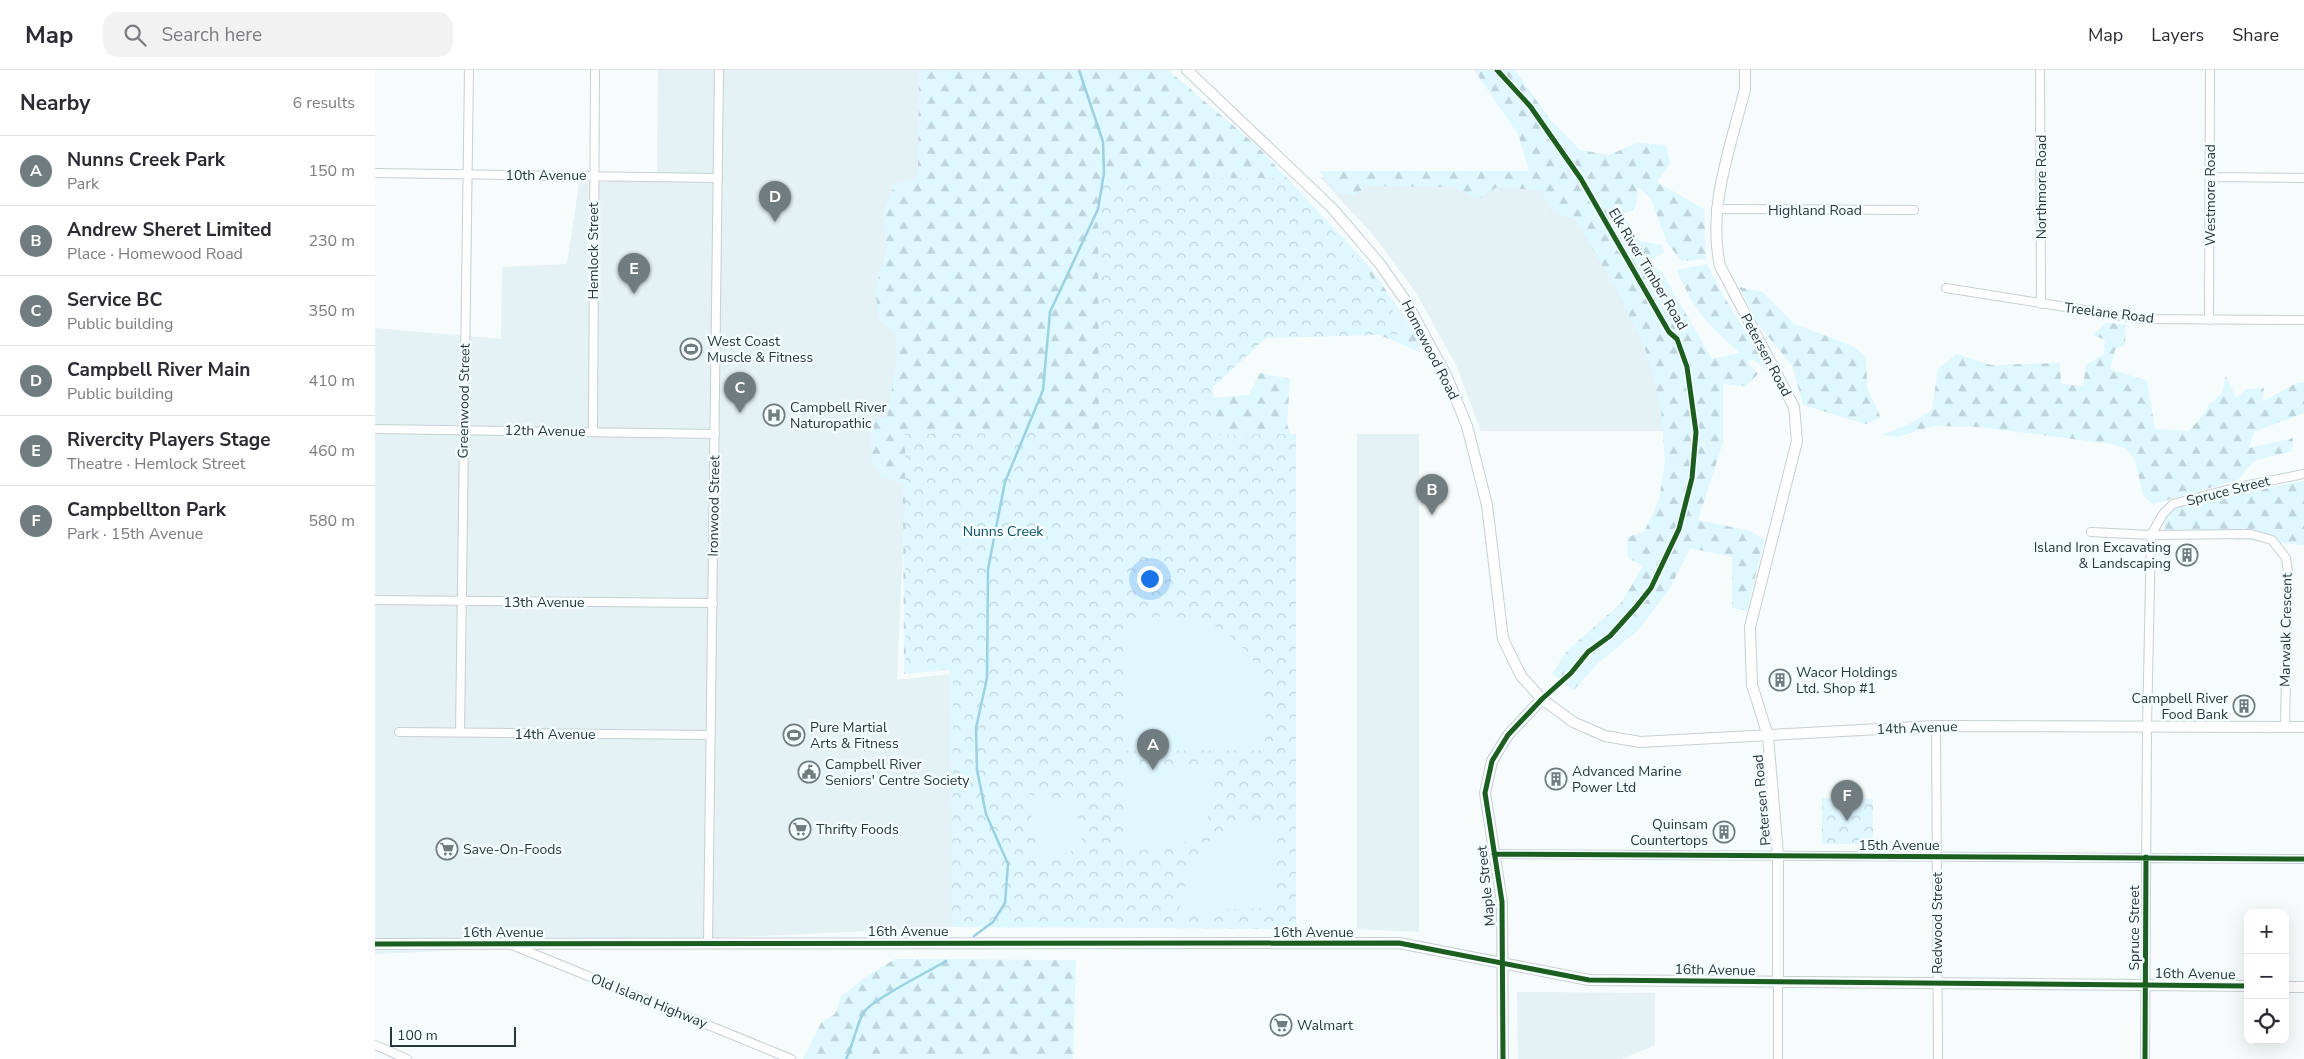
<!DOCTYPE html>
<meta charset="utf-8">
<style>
body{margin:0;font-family:"Nunito Sans",sans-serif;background:#f2f2f3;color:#2b2b33}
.controls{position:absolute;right:15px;bottom:15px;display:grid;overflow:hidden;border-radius:10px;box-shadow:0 5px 20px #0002}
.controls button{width:45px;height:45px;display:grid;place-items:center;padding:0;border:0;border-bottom:1px solid #e1e1e2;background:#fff;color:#2b2b33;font:25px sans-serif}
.scale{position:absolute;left:15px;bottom:12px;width:126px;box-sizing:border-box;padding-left:5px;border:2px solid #28373c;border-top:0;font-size:14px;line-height:18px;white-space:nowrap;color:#28373c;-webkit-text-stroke:4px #f4fcfe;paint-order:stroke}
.you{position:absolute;left:774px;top:508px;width:18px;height:18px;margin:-12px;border:4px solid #fff;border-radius:50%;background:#1a73e8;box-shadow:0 0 0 8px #1a73e833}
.badge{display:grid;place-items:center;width:32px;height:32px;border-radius:50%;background:#707c7f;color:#fff;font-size:16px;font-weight:700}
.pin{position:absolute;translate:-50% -41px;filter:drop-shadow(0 1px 2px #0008)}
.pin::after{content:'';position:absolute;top:26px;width:18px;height:15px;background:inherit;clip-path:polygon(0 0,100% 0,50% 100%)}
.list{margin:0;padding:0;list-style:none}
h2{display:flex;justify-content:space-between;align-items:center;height:65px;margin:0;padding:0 20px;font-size:21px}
h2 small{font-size:16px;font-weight:400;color:#7c7c81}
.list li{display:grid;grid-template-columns:32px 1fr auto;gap:15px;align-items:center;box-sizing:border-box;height:70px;padding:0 20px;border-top:1px solid #e1e1e2}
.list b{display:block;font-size:19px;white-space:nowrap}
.list p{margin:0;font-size:16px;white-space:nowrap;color:#7c7c81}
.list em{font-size:16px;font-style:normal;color:#7c7c81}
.icon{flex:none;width:28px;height:28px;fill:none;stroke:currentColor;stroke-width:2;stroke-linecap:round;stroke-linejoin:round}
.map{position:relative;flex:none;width:1929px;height:989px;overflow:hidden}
header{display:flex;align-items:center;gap:30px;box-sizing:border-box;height:70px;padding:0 25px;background:#fff;border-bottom:1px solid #e1e1e2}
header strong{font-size:24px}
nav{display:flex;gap:28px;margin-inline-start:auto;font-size:18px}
.search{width:350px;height:45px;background:#f2f2f3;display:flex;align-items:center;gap:12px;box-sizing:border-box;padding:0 18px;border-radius:15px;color:#7c7c81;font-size:19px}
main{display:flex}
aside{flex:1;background:#fff}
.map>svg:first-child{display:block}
.built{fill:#e4f1f5}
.forest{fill:url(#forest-firs)}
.park{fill:url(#park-crowns)}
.garden{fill:#dff7fe}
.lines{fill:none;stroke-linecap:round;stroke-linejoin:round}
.stream{stroke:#9ad2e3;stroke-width:2.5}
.street-casing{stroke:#c7d0d2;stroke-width:10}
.secondary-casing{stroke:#c7d0d2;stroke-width:12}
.street{stroke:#fefeff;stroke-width:8}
.secondary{stroke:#fefeff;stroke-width:10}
.cycleway-casing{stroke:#f4fcfe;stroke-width:8}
.cycleway{stroke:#1b5e20;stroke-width:5}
.labels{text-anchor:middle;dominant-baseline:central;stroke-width:5;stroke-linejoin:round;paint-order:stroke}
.street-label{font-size:14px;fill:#28373c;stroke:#f4fcfe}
.poi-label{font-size:14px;fill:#28373c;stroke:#f4fcfe;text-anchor:start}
.park-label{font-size:14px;fill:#074e5e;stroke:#f4fcfe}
</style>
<header>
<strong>Map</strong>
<div class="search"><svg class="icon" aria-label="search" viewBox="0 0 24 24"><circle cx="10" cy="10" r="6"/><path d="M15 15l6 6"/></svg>Search here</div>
<nav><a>Map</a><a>Layers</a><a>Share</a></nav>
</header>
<main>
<aside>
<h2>Nearby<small>6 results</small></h2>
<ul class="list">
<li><span class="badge">A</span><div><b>Nunns Creek Park</b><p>Park</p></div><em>150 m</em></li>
<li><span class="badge">B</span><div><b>Andrew Sheret Limited</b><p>Place · Homewood Road</p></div><em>230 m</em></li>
<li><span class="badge">C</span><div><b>Service BC</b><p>Public building</p></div><em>350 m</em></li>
<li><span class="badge">D</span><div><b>Campbell River Main</b><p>Public building</p></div><em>410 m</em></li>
<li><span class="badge">E</span><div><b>Rivercity Players Stage</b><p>Theatre · Hemlock Street</p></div><em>460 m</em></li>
<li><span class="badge">F</span><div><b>Campbellton Park</b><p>Park · 15th Avenue</p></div><em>580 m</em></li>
</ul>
</aside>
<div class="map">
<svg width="1929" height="989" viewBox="0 0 1929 989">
<defs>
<pattern id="forest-firs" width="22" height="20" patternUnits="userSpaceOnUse" patternTransform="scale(1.25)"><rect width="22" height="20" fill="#dff7fe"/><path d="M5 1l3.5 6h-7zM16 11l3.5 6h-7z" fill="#bfd4db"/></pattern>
<pattern id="park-crowns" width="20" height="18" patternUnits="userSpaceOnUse" patternTransform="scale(1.25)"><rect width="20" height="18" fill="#dff7fe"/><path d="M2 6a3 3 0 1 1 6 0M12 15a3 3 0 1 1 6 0" fill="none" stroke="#bfd4db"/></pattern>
</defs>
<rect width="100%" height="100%" fill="#f6fbfc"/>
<!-- built -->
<path class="built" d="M283 0H547L542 167 522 610 592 602 577 857 0 884V258L126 269 127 197 192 194 204 114 282 107Z
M945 107H1186L1261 213 1308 361H1106L1081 295 1040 221 999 166Z
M982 364H1044V862L982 859Z
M1142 922 1280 923V975L1247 989H1143Z"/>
<!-- forest -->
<path class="forest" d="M544 0H793L882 76 994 196 1044 268 1045 282 1002 264 897 262 830 316 836 328 874 325 885 303 915 309 912 354 918 371 578 852 574 600 529 604 528 414 505 406 497 392 495 354 512 347 522 291 520 261 505 252 500 221 511 180 508 142 520 114 543 108Z
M1099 0H1140L1173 47 1205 80 1234 85 1262 73 1291 75 1295 93 1282 112 1329 139 1331 189 1307 191 1292 173 1276 129 1264 117 1260 139 1248 144 1264 171 1287 175 1289 182 1278 189 1269 190 1286 201 1337 289 1365 283C1333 255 1318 240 1302 200L1332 194 1345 220 1396 303 1377 289 1372 292 1383 304 1370 316 1348 314V372L1323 450 1376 461 1389 470 1372 541 1357 538V487L1315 478 1294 520 1263 560 1222 594 1199 620 1177 604 1192 581 1246 533 1268 496 1253 488 1252 467 1269 462 1284 430 1290 392 1286 338 1269 275 1243 223 1201 150 1176 141 1167 121 1122 117 1104 129 1079 117 993 116 979 125 962 122 944 101H1154L1143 64Z
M1364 217 1388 222 1419 254 1478 276 1491 287 1492 318 1506 348 1490 354 1428 335 1417 295 1384 256Z
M1731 253 1751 254 1750 274 1740 280 1735 299 1772 311 1780 359 1814 361 1829 344 1834 334 1847 324 1851 306 1861 328 1872 319 1889 318 1887 332 1919 314 1929 312V343L1879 362 1874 378 1918 368 1917 381 1879 391 1863 410 1778 434 1768 426 1760 390 1751 378 1736 374 1604 357 1558 356 1523 367 1507 365 1534 354 1557 340 1563 299 1582 284 1616 295 1685 293 1686 314 1708 316 1711 295 1729 284 1730 270 1718 265Z
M1929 411V475L1790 463 1788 442 1822 432Z
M520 889 701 890 698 989H428L446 953 460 944 466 927 486 910Z"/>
<!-- park -->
<path class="park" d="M901 108 944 145 992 201 1033 264 891 268 838 317 840 365 921 364V859L577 857 578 600 531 599 530 364 724 362 723 109Z
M1447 728 1498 729V774H1447Z"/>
<!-- garden -->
<path class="garden" d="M749 548C776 548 808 543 834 553 848 559 876 582 881 596 892 622 892 653 889 680L750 681Z
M752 696 839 697C839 716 839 745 825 761 809 780 773 781 751 780Z
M652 724 700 732 708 776 665 794Z
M901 751 900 838 805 841C807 809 827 763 862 755 874 752 888 753 901 751Z"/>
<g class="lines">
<!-- stream -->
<path class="stream" d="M599 866 618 852 630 833 633 794 611 744 602 700 601 658 612 608 613 499 630 412 668 320 675 242 723 139 729 103 728 72 704 0
M471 989C478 976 482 952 489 942 498 929 555 901 571 891"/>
<!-- street casing -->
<g class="street-casing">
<path id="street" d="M1665 0 1666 234
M0 103 343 108
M1835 107 1929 108
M1341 139 1539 140
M1571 218 1766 249 1929 250
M1834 250 1835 0
M0 359 340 364
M218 362 220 0
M1716 462 1776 465 1876 464 1897 470 1911 488 1913 502 1910 657
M0 530 338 533
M1561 656 1563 989
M24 662 336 665
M85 663 94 0
M1119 784 1929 789
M333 872 344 0
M137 875 416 989
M0 975 32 989
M1403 989V912
M1770 989 1772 657 1776 465 1788 444 1798 434 1859 418 1929 404"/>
</g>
<!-- secondary casing -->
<g class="secondary-casing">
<path id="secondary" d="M812 0 957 138 1005 194 1030 230 1071 305 1092 356 1112 435 1128 569 1146 606 1167 629 1198 652 1230 666 1265 672 1561 656 1929 657
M1370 0V19C1356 76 1332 137 1345 196L1419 337 1422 371 1375 557 1377 615 1393 666 1403 785V912
M0 874 1024 873 1214 910 1873 916
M1910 917H1929
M1128 989 1127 832 1110 723 1117 691 1133 665 1167 629"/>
</g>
<!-- street -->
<use href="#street" class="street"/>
<!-- secondary -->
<use href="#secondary" class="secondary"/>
<!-- cycleway casing -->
<g class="cycleway-casing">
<path id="cycleway" d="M1122 0 1155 36 1206 109 1294 262 1302 269 1312 297 1321 362 1317 408 1304 459 1276 518 1261 537 1235 566 1213 582 1196 603 1167 629 1133 665 1117 691 1110 723 1127 832 1128 989
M1119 784 1929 789
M0 874 1024 873 1214 910 1873 916
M1770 989 1771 787"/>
</g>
<!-- cycleway -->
<use href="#cycleway" class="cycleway"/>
</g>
<!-- icons -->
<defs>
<g id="stadium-ring" transform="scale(1.125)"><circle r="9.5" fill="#f4fcfe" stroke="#707c7f" stroke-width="1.5"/><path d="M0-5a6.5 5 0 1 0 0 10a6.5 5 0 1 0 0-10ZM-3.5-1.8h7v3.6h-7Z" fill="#707c7f"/></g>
<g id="hospital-ring" transform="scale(1.125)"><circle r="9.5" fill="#f4fcfe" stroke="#707c7f" stroke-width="1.5"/><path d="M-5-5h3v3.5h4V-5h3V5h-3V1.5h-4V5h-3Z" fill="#707c7f"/></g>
<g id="building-ring" transform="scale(1.125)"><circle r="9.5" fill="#f4fcfe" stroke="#707c7f" stroke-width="1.5"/><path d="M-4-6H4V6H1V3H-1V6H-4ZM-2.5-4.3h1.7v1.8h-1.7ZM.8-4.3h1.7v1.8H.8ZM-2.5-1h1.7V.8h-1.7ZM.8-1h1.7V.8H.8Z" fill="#707c7f"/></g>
<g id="civic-ring" transform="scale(1.125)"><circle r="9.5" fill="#f4fcfe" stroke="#707c7f" stroke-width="1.5"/><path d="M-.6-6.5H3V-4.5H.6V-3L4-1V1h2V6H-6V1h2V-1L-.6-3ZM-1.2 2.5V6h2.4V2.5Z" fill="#707c7f"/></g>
<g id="supermarket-ring" transform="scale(1.125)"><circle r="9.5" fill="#f4fcfe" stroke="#707c7f" stroke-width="1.5"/><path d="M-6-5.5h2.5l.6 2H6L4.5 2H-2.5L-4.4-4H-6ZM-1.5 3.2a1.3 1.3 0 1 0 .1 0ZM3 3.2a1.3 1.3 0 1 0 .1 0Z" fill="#707c7f"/></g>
</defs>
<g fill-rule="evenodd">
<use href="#stadium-ring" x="316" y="279"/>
<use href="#hospital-ring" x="399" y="345"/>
<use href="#building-ring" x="1812" y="485"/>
<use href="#building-ring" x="1405" y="610"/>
<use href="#building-ring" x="1869" y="636"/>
<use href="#stadium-ring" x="419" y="665"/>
<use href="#civic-ring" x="434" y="702"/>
<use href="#building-ring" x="1181" y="709"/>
<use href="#supermarket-ring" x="425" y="759"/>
<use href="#building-ring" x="1349" y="762"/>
<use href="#supermarket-ring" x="72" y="779"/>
<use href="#supermarket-ring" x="906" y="955"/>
</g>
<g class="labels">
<!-- street labels -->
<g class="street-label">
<text x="171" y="105">10th Avenue</text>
<text transform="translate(1666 117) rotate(-90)">Northmore Road</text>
<text transform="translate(1835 125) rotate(-90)">Westmore Road</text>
<text x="1440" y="140">Highland Road</text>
<text transform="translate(218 181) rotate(-90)">Hemlock Street</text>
<text transform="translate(1273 199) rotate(59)">Elk River Timber Road</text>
<text transform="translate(1734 243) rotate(7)">Treelane Road</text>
<text transform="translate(1055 280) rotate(63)">Homewood Road</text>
<text transform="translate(1391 285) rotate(62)">Petersen Road</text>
<text transform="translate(89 331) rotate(-89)">Greenwood Street</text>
<text transform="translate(170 361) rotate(1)">12th Avenue</text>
<text transform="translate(1853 421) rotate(-14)">Spruce Street</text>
<text transform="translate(339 436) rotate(-89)">Ironwood Street</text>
<text x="169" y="532">13th Avenue</text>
<text transform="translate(1911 560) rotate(-89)">Marwalk Crescent</text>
<text transform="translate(1542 658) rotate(-2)">14th Avenue</text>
<text x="180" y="664">14th Avenue</text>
<text transform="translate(1387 730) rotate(-95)">Petersen Road</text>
<text x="1524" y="775">15th Avenue</text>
<text transform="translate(1111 816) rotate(-96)">Maple Street</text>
<text transform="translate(1562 853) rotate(-90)">Redwood Street</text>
<text transform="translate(1759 858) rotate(-90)">Spruce Street</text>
<text x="533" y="861">16th Avenue</text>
<text x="128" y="862">16th Avenue</text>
<text x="938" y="862">16th Avenue</text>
<text transform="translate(1340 900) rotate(1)">16th Avenue</text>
<text transform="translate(1820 904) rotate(1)">16th Avenue</text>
<text transform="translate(274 931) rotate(22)">Old Island Highway</text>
</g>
<!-- poi labels -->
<g class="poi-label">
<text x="332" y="271">West Coast<tspan x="332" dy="16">Muscle &amp; Fitness</tspan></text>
<text x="415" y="337">Campbell River<tspan x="415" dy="16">Naturopathic</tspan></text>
<text x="1796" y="477" text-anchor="end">Island Iron Excavating<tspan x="1796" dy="16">&amp; Landscaping</tspan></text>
<text x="1421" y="602">Wacor Holdings<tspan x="1421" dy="16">Ltd. Shop #1</tspan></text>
<text x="1853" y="628" text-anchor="end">Campbell River<tspan x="1853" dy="16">Food Bank</tspan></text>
<text x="435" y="657">Pure Martial<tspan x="435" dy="16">Arts &amp; Fitness</tspan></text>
<text x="450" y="694">Campbell River<tspan x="450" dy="16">Seniors' Centre Society</tspan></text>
<text x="1197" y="701">Advanced Marine<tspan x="1197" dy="16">Power Ltd</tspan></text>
<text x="1333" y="754" text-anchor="end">Quinsam<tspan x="1333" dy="16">Countertops</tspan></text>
<text x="441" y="759">Thrifty Foods</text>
<text x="88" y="779">Save-On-Foods</text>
<text x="922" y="955">Walmart</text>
</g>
<!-- park labels -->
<g class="park-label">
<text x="628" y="461">Nunns Creek</text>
</g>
</g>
</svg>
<div class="controls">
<button>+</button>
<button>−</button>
<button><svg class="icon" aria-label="locate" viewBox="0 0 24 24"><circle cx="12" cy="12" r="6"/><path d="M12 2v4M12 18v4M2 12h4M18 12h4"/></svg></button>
</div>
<div class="scale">100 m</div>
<div class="you"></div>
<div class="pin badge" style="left:778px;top:700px">A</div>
<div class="pin badge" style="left:1057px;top:445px">B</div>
<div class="pin badge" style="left:365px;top:343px">C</div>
<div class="pin badge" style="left:400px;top:152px">D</div>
<div class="pin badge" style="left:259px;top:224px">E</div>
<div class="pin badge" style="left:1472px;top:751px">F</div>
</div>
</main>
